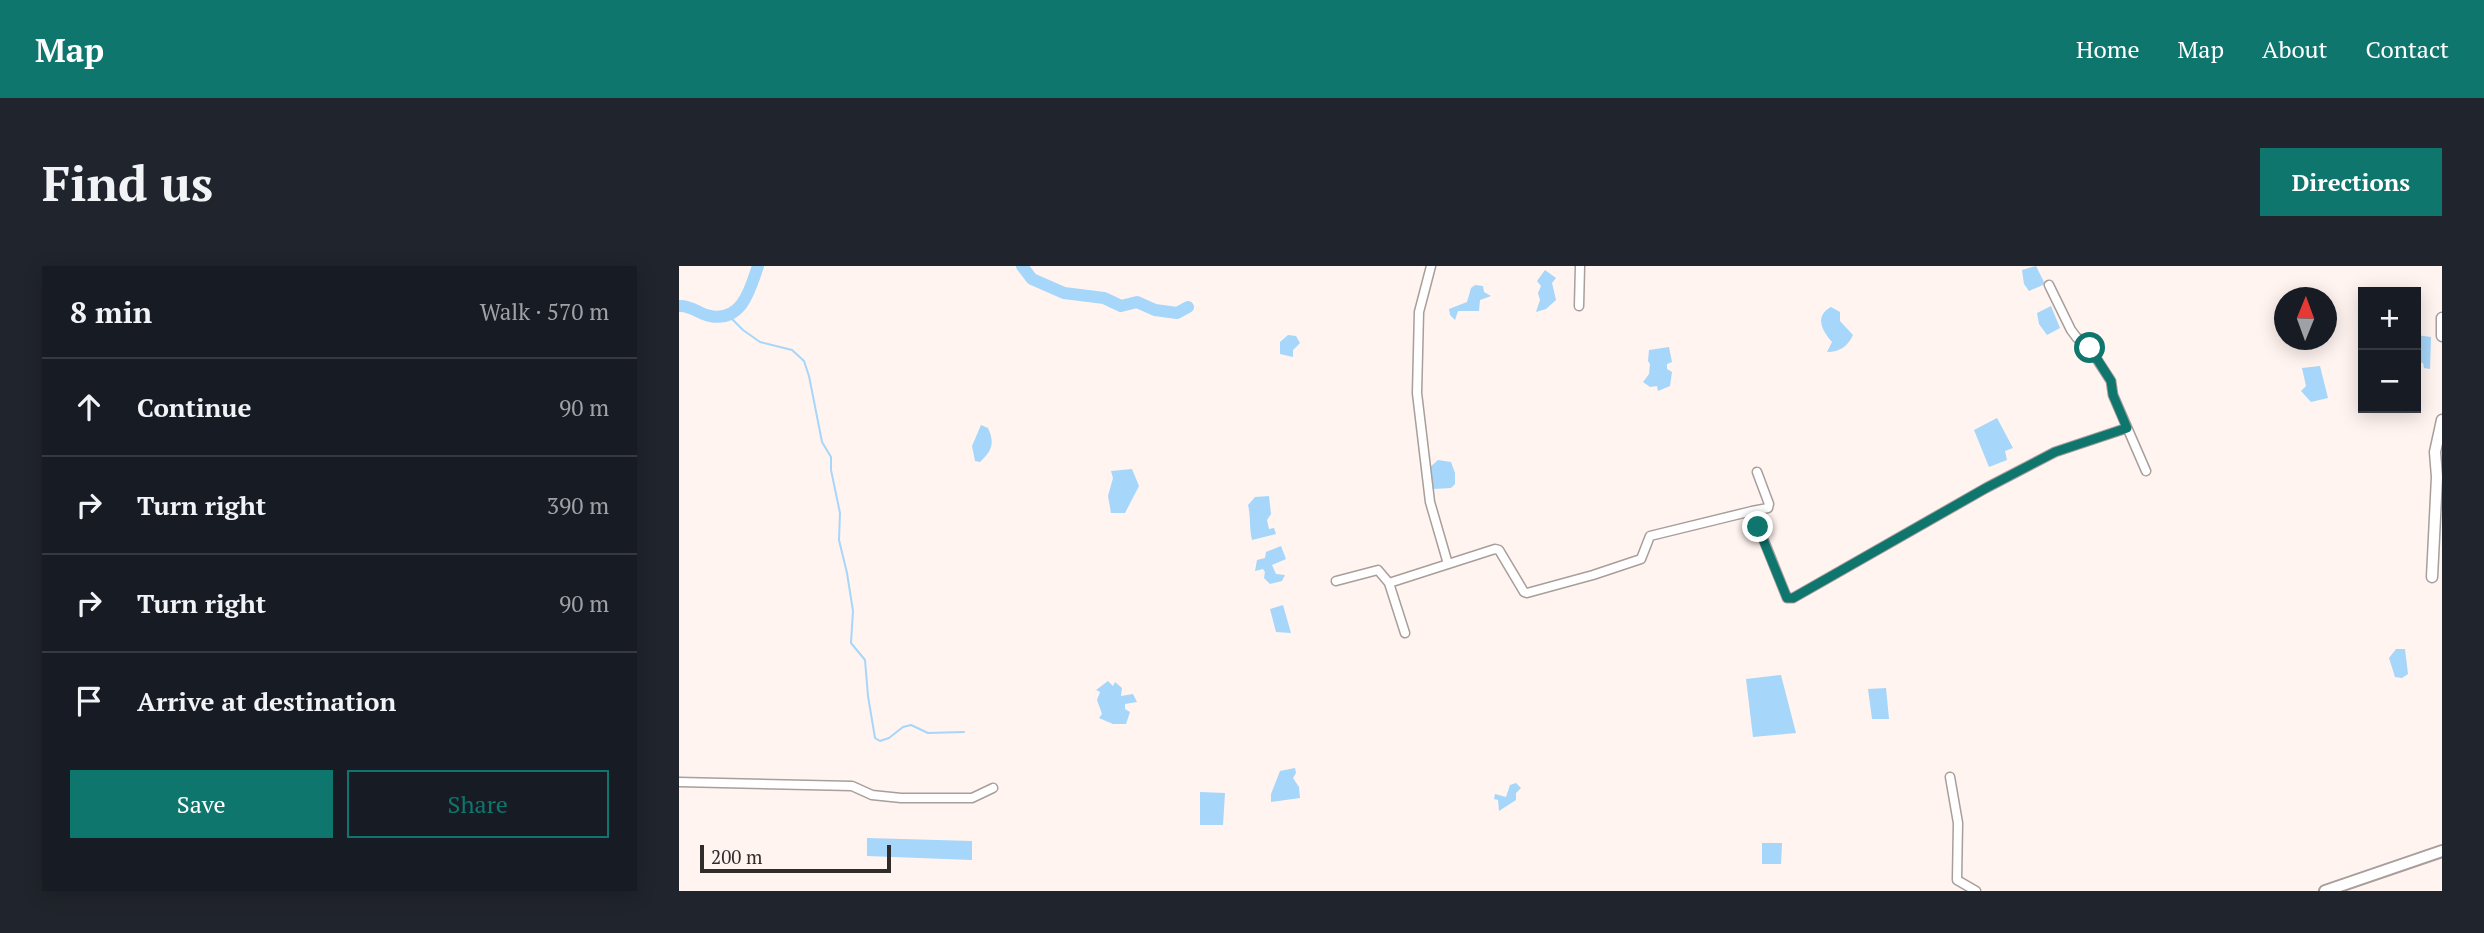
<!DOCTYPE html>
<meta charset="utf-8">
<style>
body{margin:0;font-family:"PT Serif",serif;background:#20242c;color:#f1f3f6}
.controls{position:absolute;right:21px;top:21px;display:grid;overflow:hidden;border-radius:0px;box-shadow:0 4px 18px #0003}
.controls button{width:63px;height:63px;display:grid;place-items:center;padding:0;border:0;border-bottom:2px solid #363941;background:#171b24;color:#f1f3f6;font:35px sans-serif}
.compass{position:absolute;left:1595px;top:21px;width:63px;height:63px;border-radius:50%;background:#171b24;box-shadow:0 4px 18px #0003;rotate:1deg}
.scale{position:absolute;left:21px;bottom:18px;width:191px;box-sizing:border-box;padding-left:7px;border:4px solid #302c2b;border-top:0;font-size:19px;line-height:24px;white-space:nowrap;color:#302c2b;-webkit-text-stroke:5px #fff4f0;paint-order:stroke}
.stop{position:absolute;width:21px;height:21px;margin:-16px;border:5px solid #0f766e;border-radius:50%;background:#fff}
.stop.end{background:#0f766e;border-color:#fff;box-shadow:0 2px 7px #0008}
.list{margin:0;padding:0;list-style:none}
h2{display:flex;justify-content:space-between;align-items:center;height:91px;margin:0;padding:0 28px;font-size:30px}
h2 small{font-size:23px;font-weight:400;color:#9ea1a6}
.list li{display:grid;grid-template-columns:46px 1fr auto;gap:21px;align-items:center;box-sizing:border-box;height:98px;padding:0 28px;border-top:2px solid #363941}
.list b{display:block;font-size:26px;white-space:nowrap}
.list em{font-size:23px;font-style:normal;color:#9ea1a6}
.actions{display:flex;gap:14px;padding:21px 28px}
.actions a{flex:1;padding:16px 0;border:2px solid #0f766e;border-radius:0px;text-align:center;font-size:24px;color:#0f766e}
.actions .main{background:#0f766e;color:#fff}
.icon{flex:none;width:38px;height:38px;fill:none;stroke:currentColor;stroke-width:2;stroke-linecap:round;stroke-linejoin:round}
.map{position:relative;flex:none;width:1763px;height:625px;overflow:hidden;border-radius:0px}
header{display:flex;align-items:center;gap:42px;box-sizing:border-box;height:98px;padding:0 35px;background:#0f766e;color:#fff}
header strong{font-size:33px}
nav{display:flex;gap:38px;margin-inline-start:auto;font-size:24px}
.intro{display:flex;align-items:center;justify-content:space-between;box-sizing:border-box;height:168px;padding:0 42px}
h1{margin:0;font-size:49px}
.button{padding:18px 32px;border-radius:0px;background:#0f766e;color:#fff;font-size:24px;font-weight:700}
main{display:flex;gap:42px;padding:0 42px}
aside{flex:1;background:#171b24;border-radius:0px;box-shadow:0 4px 18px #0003}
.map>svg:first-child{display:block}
.water{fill:#a6d6fa}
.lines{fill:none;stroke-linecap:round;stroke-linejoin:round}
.stream{stroke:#a6d6fa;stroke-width:2}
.river{stroke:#a6d6fa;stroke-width:12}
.minor-casing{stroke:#a89e9b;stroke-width:11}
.tertiary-casing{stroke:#a89e9b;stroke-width:13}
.secondary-casing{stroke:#a89e9b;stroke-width:14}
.minor{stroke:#fff;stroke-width:8}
.tertiary{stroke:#fff;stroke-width:10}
.secondary{stroke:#fff;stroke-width:10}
.route{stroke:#0f766e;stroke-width:9}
</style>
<header>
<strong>Map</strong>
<nav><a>Home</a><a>Map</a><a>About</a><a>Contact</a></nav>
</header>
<div class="intro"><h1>Find us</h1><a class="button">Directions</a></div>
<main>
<aside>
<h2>8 min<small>Walk · 570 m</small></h2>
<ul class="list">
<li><svg class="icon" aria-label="ahead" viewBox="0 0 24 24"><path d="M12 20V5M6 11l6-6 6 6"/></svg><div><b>Continue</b></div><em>90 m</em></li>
<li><svg class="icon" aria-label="right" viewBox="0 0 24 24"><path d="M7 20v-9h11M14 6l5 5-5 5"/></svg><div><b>Turn right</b></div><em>390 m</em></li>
<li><svg class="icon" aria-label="right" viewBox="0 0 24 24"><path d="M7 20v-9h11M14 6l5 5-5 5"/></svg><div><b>Turn right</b></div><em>90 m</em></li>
<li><svg class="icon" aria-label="arrive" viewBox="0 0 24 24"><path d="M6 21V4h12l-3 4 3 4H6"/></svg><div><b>Arrive at destination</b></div></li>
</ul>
<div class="actions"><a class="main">Save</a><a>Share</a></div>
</aside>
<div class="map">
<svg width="1763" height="625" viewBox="0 0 1763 625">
<rect width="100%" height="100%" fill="#fff4f0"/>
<!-- water -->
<path class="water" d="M1357 0 1366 18 1350 25 1345 18 1343 4Z
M866 4 877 12 873 17 877 34 867 43 857 46 861 34 859 27 862 20 858 15Z
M796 19 804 20 805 26 812 30 801 34 800 45H779L776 54 771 49 770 43 788 36 792 22Z
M1372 40 1381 62 1368 69 1360 58 1358 47Z
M1152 41 1161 46V55L1174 69C1169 80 1161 86 1148 86L1153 76C1143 65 1135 50 1152 41Z
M609 69 617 70 621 77 614 84V91L601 88V76Z
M1737 69 1752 71 1751 103 1745 102 1744 97 1737 96Z
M990 81 993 96 988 98V103L993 106 991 120 979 125 978 120 971 121 964 116 970 108 971 98 969 95 970 84Z
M1641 100 1649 132 1632 136 1622 125 1627 120 1623 102Z
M1318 152 1334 182 1326 185 1328 194 1310 201 1295 164Z
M302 159 309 162C316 177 313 185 301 196L296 195 293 180Z
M759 194 772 196 776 207V218L772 222 754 223 750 202Z
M453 203 460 220 446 247H432L429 230 434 212 432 205Z
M590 230 592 248 588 254 590 263 595 262 597 268 573 274C570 261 572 251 569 239L576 231Z
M602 280 607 293 593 299 597 308 606 309 603 315 591 318 585 312 586 306 584 303 576 305 578 294 586 292 587 286Z
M604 339 612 367 597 366 591 343Z
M1717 383H1726L1729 408 1723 412 1716 411 1710 392Z
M1102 409 1117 467 1074 471 1067 413Z
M429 415 434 420 436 416 443 422 442 430 454 428 458 436 446 438V443L451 446 447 458H434L420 452 423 448 418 434 421 426 417 424Z
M1207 422 1210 453H1193L1189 423Z
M616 502 617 507 614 512 620 521 621 532 592 536V528L601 505Z
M837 517 842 522 837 527V534L820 545 819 534 815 533 816 528 827 531 831 519Z
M521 526 546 527 544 559H521Z
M188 572 293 575V594L188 590Z
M1083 577H1103L1102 598H1083Z"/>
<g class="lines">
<!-- stream -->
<path class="stream" d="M50 50 64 64 81 76 113 84 125 95 130 110 143 176 152 191V204L161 247 160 274 168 307 174 345 172 377 186 394 189 430 196 472 201 475 210 472 224 461 232 459 249 467 285 466"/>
<!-- river -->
<path class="river" d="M343 0 353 13 385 27 425 32 442 40 458 36 476 44 498 47 509 41
M0 40C12 39 20 48 31 50 63 56 71 24 79 0"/>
<!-- minor casing -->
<g class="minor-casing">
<path id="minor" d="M752 0 740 46 738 127 751 236 769 298
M1370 19 1392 64 1398 72 1406 75 1432 115 1434 129 1467 205
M900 40 901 0
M1073 245 1089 242 1090 238 1078 206
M657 315 699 304 710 317 726 367
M710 317 816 283 820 284 845 326 848 327 914 309 962 293 971 270 1073 245 1108 332H1114L1307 222 1376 186 1448 162
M1271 511 1279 557 1278 614 1297 625
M0 516 173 520 193 529 222 532H293L314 522"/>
</g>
<!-- tertiary casing -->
<g class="tertiary-casing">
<path id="tertiary" d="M1763 52V70
M1753 311 1758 211 1756 186 1763 154"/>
</g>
<!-- secondary casing -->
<g class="secondary-casing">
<path id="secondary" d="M1646 625 1763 585"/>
</g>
<!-- minor -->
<use href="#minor" class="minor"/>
<!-- tertiary -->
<use href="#tertiary" class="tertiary"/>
<!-- secondary -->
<use href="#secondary" class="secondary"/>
</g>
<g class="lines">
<!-- route -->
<path class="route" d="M1079 261 1108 332H1114L1307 222 1376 186 1448 162 1434 129 1432 115 1411 82"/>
</g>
</svg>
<div class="controls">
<button>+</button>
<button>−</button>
</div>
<svg class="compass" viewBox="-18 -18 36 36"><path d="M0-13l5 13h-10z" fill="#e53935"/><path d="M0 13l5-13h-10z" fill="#9ea1a6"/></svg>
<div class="scale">200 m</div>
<div class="stop" style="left:1411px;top:82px"></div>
<div class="stop end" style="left:1079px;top:261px"></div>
</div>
</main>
